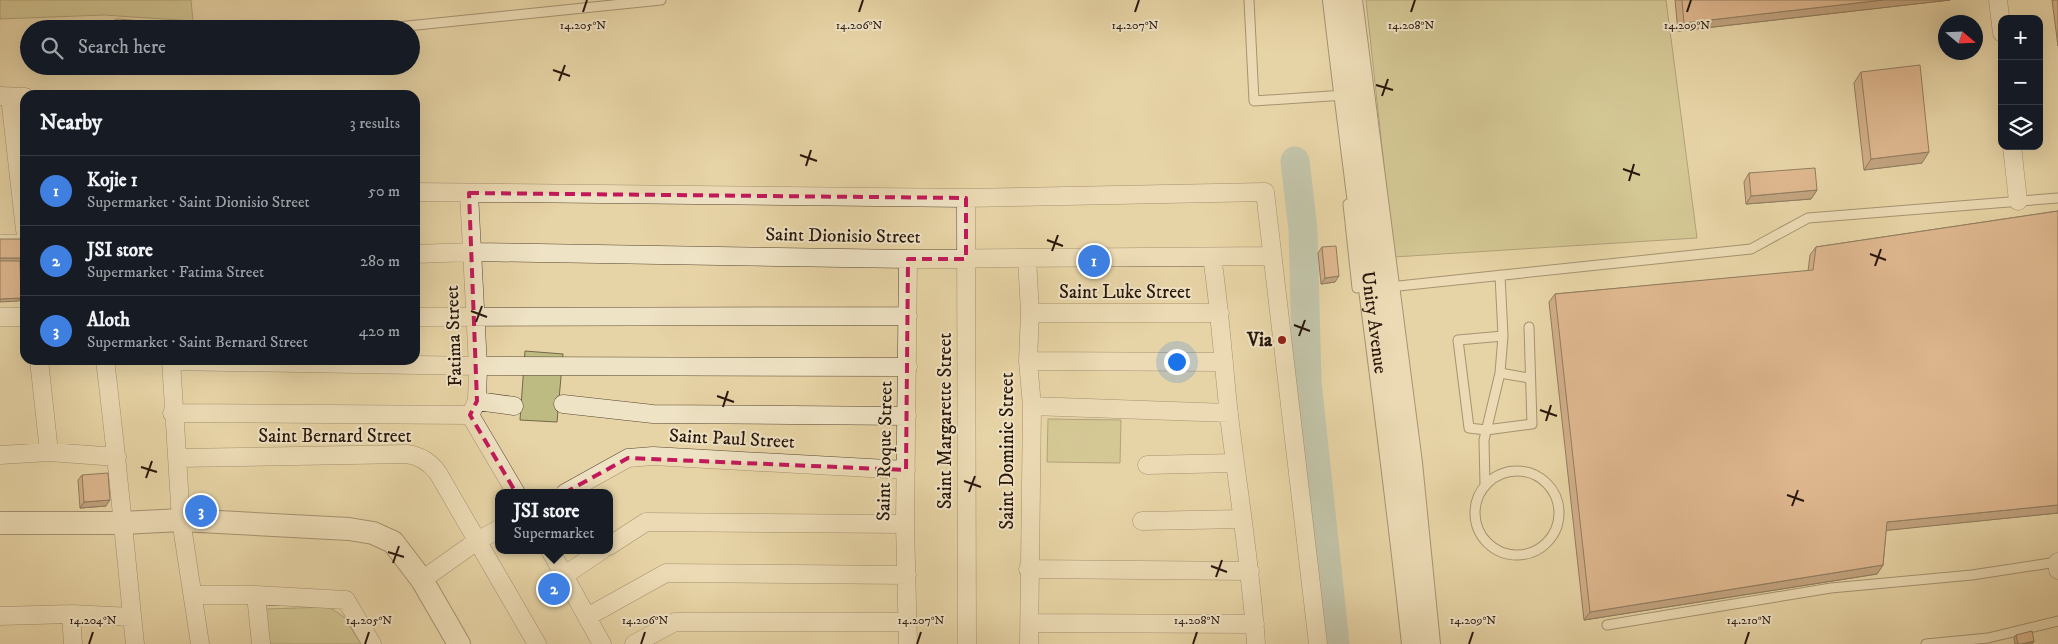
<!DOCTYPE html>
<meta charset="utf-8">
<style>
body{margin:0;font-family:"IM FELL DW Pica",serif;background:#242831;color:#f1f3f6}
.controls{position:absolute;right:15px;top:15px;display:grid;overflow:hidden;border-radius:10px;box-shadow:0 5px 20px #0002}
.controls button{width:45px;height:45px;display:grid;place-items:center;padding:0;border:0;border-bottom:1px solid #363941;background:#171b24;color:#f1f3f6;font:25px sans-serif}
.compass{position:absolute;left:1938px;top:15px;width:45px;height:45px;border-radius:50%;background:#171b24;box-shadow:0 5px 20px #0002;rotate:109deg}
.you{position:absolute;left:1176px;top:361px;width:18px;height:18px;margin:-12px;border:4px solid #fff;border-radius:50%;background:#1a73e8;box-shadow:0 0 0 8px #1a73e833}
.badge{display:grid;place-items:center;width:32px;height:32px;border-radius:50%;background:#d93025;color:#fff;font-size:16px;font-weight:700}
.pin{position:absolute;translate:-50% -50%;border:2px solid #fff;box-shadow:0 1px 5px #0006}
.popup{position:absolute;left:495px;top:489px;width:118px;height:65px;box-sizing:border-box;display:grid;place-content:center;border-radius:10px;background:#171b24;filter:drop-shadow(0 1px 4px #0005);font-size:16px;white-space:nowrap;color:#9ea1a6}
.popup b{font-size:19px;color:#f1f3f6}
.popup::after{content:'';position:absolute;left:50%;top:100%;margin-left:-10px;border:10px solid transparent;border-top-color:#171b24}
.list{margin:0;padding:0;list-style:none}
h2{display:flex;justify-content:space-between;align-items:center;height:65px;margin:0;padding:0 20px;font-size:21px}
h2 small{font-size:16px;font-weight:400;color:#9ea1a6}
.list li{display:grid;grid-template-columns:32px 1fr auto;gap:15px;align-items:center;box-sizing:border-box;height:70px;padding:0 20px;border-top:1px solid #363941}
.list b{display:block;font-size:19px;white-space:nowrap}
.list p{margin:0;font-size:16px;white-space:nowrap;color:#9ea1a6}
.list em{font-size:16px;font-style:normal;color:#9ea1a6}
.icon{flex:none;width:28px;height:28px;fill:none;stroke:currentColor;stroke-width:2;stroke-linecap:round;stroke-linejoin:round}
.map{position:relative;flex:none;width:2058px;height:644px;overflow:hidden}
.search{position:absolute;background:#171b24;box-shadow:0 5px 20px #0002;left:20px;top:20px;width:400px;height:55px;display:flex;align-items:center;gap:12px;box-sizing:border-box;padding:0 18px;border-radius:28px;color:#9ea1a6;font-size:19px}
.panel{position:absolute;background:#171b24;box-shadow:0 5px 20px #0002;left:20px;top:90px;width:400px;height:275px;border-radius:15px}
.map>svg:first-child{display:block}
.green{fill:#bdbb82;stroke:#726847}
.lines{fill:none;stroke-linecap:round;stroke-linejoin:round}
.river{stroke:#9ab6b1;stroke-width:29}
.service-casing{stroke:#584632;stroke-width:11}
.minor-casing{stroke:#584632;stroke-width:19}
.tertiary-casing{stroke:#584632;stroke-width:24}
.service{stroke:#efe3c5;stroke-width:9}
.minor{stroke:#efe3c5;stroke-width:18}
.tertiary{stroke:#efe3c5;stroke-width:22}
.wall{fill:#b68265;stroke:#28160c}
.shaded-wall{fill:#946a53;stroke:#28160c}
.building{fill:#d49776;stroke:#28160c}
.marked{fill:none;stroke:#c2185b;stroke-width:4;stroke-dasharray:10 6;stroke-linejoin:round}
.ticks{fill:none;stroke:#28160c;stroke-width:2}
.poi-dot{fill:#8f2418;stroke:#efe3c5;stroke-width:2}
.labels{text-anchor:middle;dominant-baseline:central;stroke-width:4;stroke-linejoin:round;paint-order:stroke}
.street-label{font-size:19px;fill:#28160c;stroke:#efe3c5}
.poi-label{font-size:19px;font-weight:bold;fill:#28160c;stroke:#efe3c5;text-anchor:end}
.ticks-label{font-size:12px;text-anchor:middle;fill:#28160c;stroke:#efe3c5;stroke-width:4;stroke-linejoin:round;paint-order:stroke}
</style>
<div class="map">
<svg width="2058" height="644" viewBox="0 0 2058 644">
<rect width="100%" height="100%" fill="#e7d4a6"/>
<filter id="stains"><feTurbulence type="fractalNoise" baseFrequency=".004" numOctaves="4"/><feColorMatrix values="0 0 0 0 .2 0 0 0 0 .09 0 0 0 0 .02 0 0 0 .5 -.17"/></filter>
<radialGradient id="worn" r=".72"><stop offset=".6" stop-color="#630" stop-opacity="0"/><stop offset="1" stop-color="#630" stop-opacity=".3"/></radialGradient>
<!-- green -->
<path class="green" d="M0 0H191L193 21 104 15 0 19Z
M1366 0H1666L1697 238 1394 257Z
M525 351 563 354 557 422 520 420Z
M1048 419 1121 420 1120 463 1047 462Z
M329 607 344 617 361 644H269L266 609Z"/>
<g class="lines">
<!-- river -->
<path class="river" d="M1295 161 1303 230 1307 382 1335 644"/>
<!-- service casing -->
<g class="service-casing">
<path id="service" d="M1249 0 1254 101 1345 95
M118 24 176 29
M378 29 661 0
M1348 204 1357 288
M1389 287 1751 249 1808 218 2058 198
M1503 336 1458 340 1469 428 1486 430 1532 424 1529 327
M1500 373 1529 378
M1475 513a42 42 0 1 1 84 0a42 42 0 1 1-84 0Z
M1485 485 1484 440 1500 373 1503 336 1500 275
M1607 625 1831 588 1972 575 2057 562
M1926 644 1988 638 2058 621"/>
</g>
<!-- minor casing -->
<g class="minor-casing">
<path id="minor" d="M1998 0 2002 33
M0 96 25 97
M10 97 25 230
M2012 146 2018 201
M415 192 966 198 1265 192 1318 644
M469 193 478 366 477 401 470 415
M966 198 967 644
M0 244 25 243
M415 254 471 252 908 259 1271 256
M1212 257C1220 309 1223 362 1229 415 1238 491 1251 567 1256 644
M1027 258 1030 313 1028 361 1032 406 1029 644
M908 259 905 524 908 644
M1030 313H1220
M0 317H25
M415 317 908 316
M39 360 49 452
M105 360C117 455 125 549 135 644
M171 360 181 520 200 644
M171 361 478 366 908 367
M1028 361 1224 362
M477 401 514 406
M563 404 653 414 907 416
M1032 406 1229 413
M172 413 470 415
M470 415 516 493
M0 455 49 452 117 457
M178 458 407 454C421 456 430 462 438 473L537 644
M1147 465 1235 463
M565 493 628 458 653 456 906 470
M1142 521 1241 519
M609 546 646 522 905 524
M550 550 602 644
M2058 562V570
M1028 569 1250 571
M565 575 602 550
M422 580 477 541 499 529
M194 595H256L346 600 372 644
M256 595 261 644
M71 614 73 644
M0 616 71 614 132 617
M587 617 666 573 907 575
M1030 623 1255 624
M634 644 675 622H908"/>
</g>
<!-- tertiary casing -->
<g class="tertiary-casing">
<g id="tertiary">
<path id="s1" d="M1334 0C1359 215 1390 429 1413 644"/>
<path d="M1351 0 1411 463 1429 644"/>
<path d="M0 523H122L181 520 349 529 373 533 393 542 422 580 459 644"/>
</g>
</g>
<!-- service -->
<use href="#service" class="service"/>
<!-- minor -->
<use href="#minor" class="minor"/>
<!-- tertiary -->
<use href="#tertiary" class="tertiary"/>
</g>
<!-- wall -->
<path class="wall" d="M1675 0H1950L1678 31Z
M2052 0H2058V46Z
M1861 72 1922 163 1864 170 1854 83Z
M1749 173 1817 190 1811 199 1746 204 1744 182Z
M2058 211V513L1886 530 1883 565 1877 574 1584 620 1549 302 1555 294 1808 271 1810 255 1816 247Z
M1322 247 1335 282 1321 284 1318 253Z
M82 475 106 506 80 508 78 480Z
M2016 635 2034 641 2032 644H2015L2014 638Z"/>
<!-- shaded-wall -->
<path class="shaded-wall" d="M1883 0H1950L1678 31 1684 23Z
M1929 152 1922 163 1864 170 1871 159Z
M1817 190 1811 199 1746 204 1751 196Z
M0 258H22L18 264H0Z
M1339 276 1335 282 1321 284 1325 278Z
M21 298 19 301 0 302V299Z
M110 500 106 506 80 508 84 502Z
M2058 505V513L1881 531 1887 522Z
M1883 565 1877 574 1584 620 1590 612Z
M2034 641 2032 644H2022Z"/>
<!-- building -->
<path class="building" d="M1682 0H1883L1684 23Z
M1920 65 1929 152 1871 159 1861 72Z
M1815 168 1817 190 1751 196 1749 173Z
M2058 211V505L1887 522 1883 565 1590 612 1555 294 1813 270 1816 247Z
M0 239H22V258H0Z
M1336 246 1339 276 1325 278 1322 247Z
M0 261H20L21 298 0 299Z
M108 473 110 500 84 502 82 475Z
M2032 631 2034 641 2022 644H2018L2016 635Z"/>
<!-- marked area -->
<path d="M0 0H2058V644H0ZM469 193 966 198V259H908L906 470 628 458 528 513 470 415 477 401Z" fill="#e7d4a6" fill-opacity=".55" fill-rule="evenodd"/>
<path class="marked" d="M469 193 966 198V259H908L906 470 628 458 528 513 470 415 477 401Z"/>
<!-- ticks -->
<path class="ticks" d="M583 12 587 0M859 12 863 0M1135 12 1139 0M1411 12 1415 0M1687 12 1691 0M553 70 570 76M559 81 565 65M1376 85 1393 90M1382 96 1388 79M800 155 817 161M806 166 811 150M1623 169 1640 175M1629 181 1634 164M1047 240 1063 246M1052 251 1058 235M1870 254 1886 260M1875 266 1881 249M471 311 487 317M476 322 482 306M1294 325 1310 331M1299 336 1305 320M717 396 734 402M723 407 728 391M1540 410 1557 416M1546 421 1551 405M141 467 157 472M146 478 152 461M964 481 981 487M969 492 975 476M1787 495 1804 501M1792 506 1798 490M388 552 404 557M393 563 399 546M1211 566 1227 572M1216 577 1222 560M89 644 93 632M365 644 369 632M641 644 645 632M917 644 921 632M1193 644 1197 632M1469 644 1473 632M1745 644 1749 632"/>
<!-- markers -->
<circle class="poi-dot" cx="1282" cy="340" r="5"/>
<g class="labels">
<!-- street labels -->
<g class="street-label">
<text transform="translate(843 236) rotate(1)">Saint Dionisio Street</text>
<text x="1125" y="292">Saint Luke Street</text>
<text stroke="none"><textPath href="#s1" startOffset="325">Unity Avenue</textPath></text>
<text transform="translate(454 336) rotate(-92)">Fatima Street</text>
<text transform="translate(945 421) rotate(-90)">Saint Margarette Street</text>
<text x="335" y="436">Saint Bernard Street</text>
<text transform="translate(732 439) rotate(3)">Saint Paul Street</text>
<text transform="translate(885 451) rotate(-89)">Saint Roque Street</text>
<text transform="translate(1007 451) rotate(-90)">Saint Dominic Street</text>
</g>
<!-- poi labels -->
<g class="poi-label">
<text x="1272" y="340">Via</text>
</g>
</g>
<g class="ticks-label">
<text x="583" y="29">14.205°N</text>
<text x="859" y="29">14.206°N</text>
<text x="1135" y="29">14.207°N</text>
<text x="1411" y="29">14.208°N</text>
<text x="1687" y="29">14.209°N</text>
<text x="93" y="624">14.204°N</text>
<text x="369" y="624">14.205°N</text>
<text x="645" y="624">14.206°N</text>
<text x="921" y="624">14.207°N</text>
<text x="1197" y="624">14.208°N</text>
<text x="1473" y="624">14.209°N</text>
<text x="1749" y="624">14.210°N</text>
</g>
<rect width="100%" height="100%" filter="url(#stains)"/>
<rect width="100%" height="100%" fill="url(#worn)"/>
</svg>
<div class="controls">
<button>+</button>
<button>−</button>
<button><svg class="icon" aria-label="layers" viewBox="0 0 24 24"><path d="M12 4l9 5-9 5-9-5zM3 14l9 5 9-5"/></svg></button>
</div>
<svg class="compass" viewBox="-18 -18 36 36"><path d="M0-13l5 13h-10z" fill="#e53935"/><path d="M0 13l5-13h-10z" fill="#9ea1a6"/></svg>
<div class="you"></div>
<div class="pin badge" style="left:1094px;top:261px;background:#3f7fe0">1</div>
<div class="pin badge" style="left:554px;top:589px;background:#3f7fe0">2</div>
<div class="popup"><b>JSI store</b>Supermarket</div>
<div class="pin badge" style="left:201px;top:511px;background:#3f7fe0">3</div>
<div class="search"><svg class="icon" aria-label="search" viewBox="0 0 24 24"><circle cx="10" cy="10" r="6"/><path d="M15 15l6 6"/></svg>Search here</div>
<section class="panel">
<h2>Nearby<small>3 results</small></h2>
<ul class="list">
<li><span class="badge" style="background:#3f7fe0">1</span><div><b>Kojie 1</b><p>Supermarket · Saint Dionisio Street</p></div><em>50 m</em></li>
<li><span class="badge" style="background:#3f7fe0">2</span><div><b>JSI store</b><p>Supermarket · Fatima Street</p></div><em>280 m</em></li>
<li><span class="badge" style="background:#3f7fe0">3</span><div><b>Aloth</b><p>Supermarket · Saint Bernard Street</p></div><em>420 m</em></li>
</ul>
</section>
</div>
